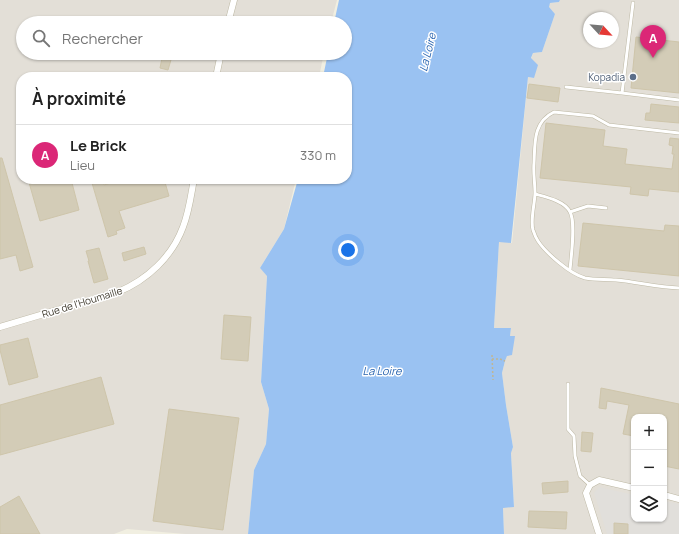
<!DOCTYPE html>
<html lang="fr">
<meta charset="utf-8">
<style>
body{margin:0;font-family:Manrope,sans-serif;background:#f2f2f2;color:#222}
.controls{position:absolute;right:12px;bottom:12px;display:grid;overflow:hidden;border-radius:8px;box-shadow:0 1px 3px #0004}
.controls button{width:36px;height:36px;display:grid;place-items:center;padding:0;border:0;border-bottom:1px solid #e0e0e0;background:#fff;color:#222;font:20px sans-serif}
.compass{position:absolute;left:583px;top:12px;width:36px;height:36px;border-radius:50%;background:#fff;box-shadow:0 1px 3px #0004;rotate:116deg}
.you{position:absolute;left:348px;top:250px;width:14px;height:14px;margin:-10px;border:3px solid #fff;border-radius:50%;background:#1a73e8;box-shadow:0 0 0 6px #1a73e833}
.badge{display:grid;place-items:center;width:26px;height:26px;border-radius:50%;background:#db2777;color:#fff;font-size:13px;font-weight:700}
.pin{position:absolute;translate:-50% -33px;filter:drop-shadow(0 1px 2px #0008)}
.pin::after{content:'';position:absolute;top:21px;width:14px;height:12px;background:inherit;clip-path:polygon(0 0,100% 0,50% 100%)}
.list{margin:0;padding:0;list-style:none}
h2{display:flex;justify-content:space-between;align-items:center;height:52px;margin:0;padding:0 16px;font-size:17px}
h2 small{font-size:13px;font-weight:400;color:#767676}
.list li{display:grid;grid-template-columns:26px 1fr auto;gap:12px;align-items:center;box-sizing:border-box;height:60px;padding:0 16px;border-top:1px solid #e0e0e0}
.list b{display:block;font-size:15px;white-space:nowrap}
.list p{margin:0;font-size:13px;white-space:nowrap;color:#767676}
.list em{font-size:13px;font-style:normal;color:#767676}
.icon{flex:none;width:22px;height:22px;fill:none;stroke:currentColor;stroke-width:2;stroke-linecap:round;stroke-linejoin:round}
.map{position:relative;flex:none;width:679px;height:534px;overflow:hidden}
.search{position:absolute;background:#fff;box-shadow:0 1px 3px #0004;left:16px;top:16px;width:336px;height:44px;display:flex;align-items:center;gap:10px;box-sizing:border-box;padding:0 14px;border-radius:22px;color:#767676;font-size:15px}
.panel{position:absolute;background:#fff;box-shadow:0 1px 3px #0004;left:16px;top:72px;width:336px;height:112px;border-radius:16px}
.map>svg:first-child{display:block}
.industrial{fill:#e3dfd7;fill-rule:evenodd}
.parking{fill:#e1dfdb}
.water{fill:#9ac2f2}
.building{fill:#d3ccb7;stroke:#cec5aa}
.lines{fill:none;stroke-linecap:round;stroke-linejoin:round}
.service-casing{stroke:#bdb8a4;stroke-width:4}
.minor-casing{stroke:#bdb8a4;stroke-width:7}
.path{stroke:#bfb695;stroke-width:1.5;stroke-dasharray:2 2;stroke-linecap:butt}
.service{stroke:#fff;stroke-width:3}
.minor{stroke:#fff;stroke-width:6}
.service-dot{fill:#5c6f8a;stroke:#fff;stroke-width:1.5}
.labels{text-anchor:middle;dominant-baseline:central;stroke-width:3;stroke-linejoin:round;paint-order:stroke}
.service-label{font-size:10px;fill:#4e5e75;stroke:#fff;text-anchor:end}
.street-label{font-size:10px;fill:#433e32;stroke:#fff}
.water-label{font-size:11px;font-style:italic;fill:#2a65b0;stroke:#fff}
</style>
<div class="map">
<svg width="679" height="534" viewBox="0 0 679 534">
<rect width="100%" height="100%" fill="#f1efe1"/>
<!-- industrial -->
<path class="industrial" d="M0 0H337L331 23H23V53H324L319 77H21V179H296L284 229 260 268 267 275 261 382 269 409 266 444 254 470 248 534H185L127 529 114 534H0Z
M560 0H679V534H504L503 507H514L511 452 513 447 506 405 502 373 505 361 514 336H510L511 328H494L499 241 512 243 528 77 534 78 531 59 533 53 542 52 555 14 548 7 550 3 559 2ZM589 18H613V42H589ZM634 417H664V519H634Z"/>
<!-- parking -->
<path class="parking" d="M599 487 634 495V519H664V501L679 504V534H607L594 493Z"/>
<!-- water -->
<path class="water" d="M339 0H560L559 2 550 3 549 7 555 14 542 52 533 53 531 58 538 65 534 78 528 77 511 243 499 242 494 328H511L510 336H515L512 355 507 356 505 361 502 373 506 405 513 447 511 453 514 507 503 508 504 534H248L254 470 266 444 269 409 261 382 267 276 260 268 284 229 298 179H347V77H323L328 53H345V23H334Z"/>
<!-- building -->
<path class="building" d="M636 37 679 42V93L631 88Z
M163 53H173L168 70 160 68Z
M529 84 560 88 558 102 527 98Z
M651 104 679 107V123L645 120 646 113H650Z
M546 123 605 130 603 146 627 149 625 164 672 169 674 154H672L673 146 669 145 670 138 679 139V192L649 189 648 196 630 194 631 187 540 178Z
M0 158H2L33 267 20 271 16 255 0 259Z
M28 179H71L79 210 40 221Z
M125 179H164L169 196 119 211 125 228 116 231 117 234 108 237 92 183 103 181 104 185Z
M583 223 664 231 665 225 679 226V276L578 266Z
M144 247 146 254 124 261 122 253Z
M99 248 108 279 94 283 88 261H89L86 251Z
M224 315 251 317 248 361 221 359Z
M28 338 38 377 9 385 0 350V345Z
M101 377 114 424 0 455V405Z
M601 388 679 404V469L664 466V417H634V436L623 434 629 405 607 401 606 409 599 408Z
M169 409 239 418 223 530 153 521Z
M582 432 593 433 591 452 581 451Z
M568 481V492L543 494 542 483Z
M19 496 40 534H0V507Z
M529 511 567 512 566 529 528 527Z
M614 523 628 524V534H614Z"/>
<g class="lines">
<!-- service casing -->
<g class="service-casing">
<path id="service" d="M633 3 622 93 679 100
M566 87 622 93
M679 133 609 125 593 116 554 112C533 122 535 143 534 163 533 173 535 183 535 193 535 203 530 220 533 230 534 233 536 238 538 241 546 253 570 274 585 278 595 280 606 279 616 280 637 282 658 287 679 288
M535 194C546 197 565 201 570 212 576 222 571 257 570 270
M570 212 588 206 606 208
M568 384V429L574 436 575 456 580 476 590 485"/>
</g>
<!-- minor casing -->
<g class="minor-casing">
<path id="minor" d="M228 23 234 0
M216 77 221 53
M0 327 118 292C147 280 172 257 183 227 189 212 191 195 194 179
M664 495 679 499
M599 534 586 493 590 485 599 480 634 488"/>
</g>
<!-- path -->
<path class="path" d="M492 355 493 380
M492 359H500L505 361"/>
<!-- service -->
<use href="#service" class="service"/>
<!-- minor -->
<use href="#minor" class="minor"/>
</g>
<!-- markers -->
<circle class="service-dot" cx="633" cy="77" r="4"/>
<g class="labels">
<!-- service labels -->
<g class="service-label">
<text x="625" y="77">Kopadia</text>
</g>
<!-- street labels -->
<g class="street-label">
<text transform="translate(82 302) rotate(-17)">Rue de l'Houmaille</text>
</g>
<!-- water labels -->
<g class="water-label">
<text transform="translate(427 52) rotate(-76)">La Loire</text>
<text x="382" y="370">La Loire</text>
</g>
</g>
</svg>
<div class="controls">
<button>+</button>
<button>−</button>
<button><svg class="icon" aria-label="layers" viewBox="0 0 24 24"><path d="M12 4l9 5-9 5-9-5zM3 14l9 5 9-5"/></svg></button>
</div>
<svg class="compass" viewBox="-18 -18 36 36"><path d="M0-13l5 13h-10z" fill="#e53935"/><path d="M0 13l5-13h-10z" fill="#767676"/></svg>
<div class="you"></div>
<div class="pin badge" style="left:653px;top:58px">A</div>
<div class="search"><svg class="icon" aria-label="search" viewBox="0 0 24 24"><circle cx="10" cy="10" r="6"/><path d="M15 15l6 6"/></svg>Rechercher</div>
<section class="panel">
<h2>À proximité<small></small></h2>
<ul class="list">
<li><span class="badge">A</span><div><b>Le Brick</b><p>Lieu</p></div><em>330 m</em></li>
</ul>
</section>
</div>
